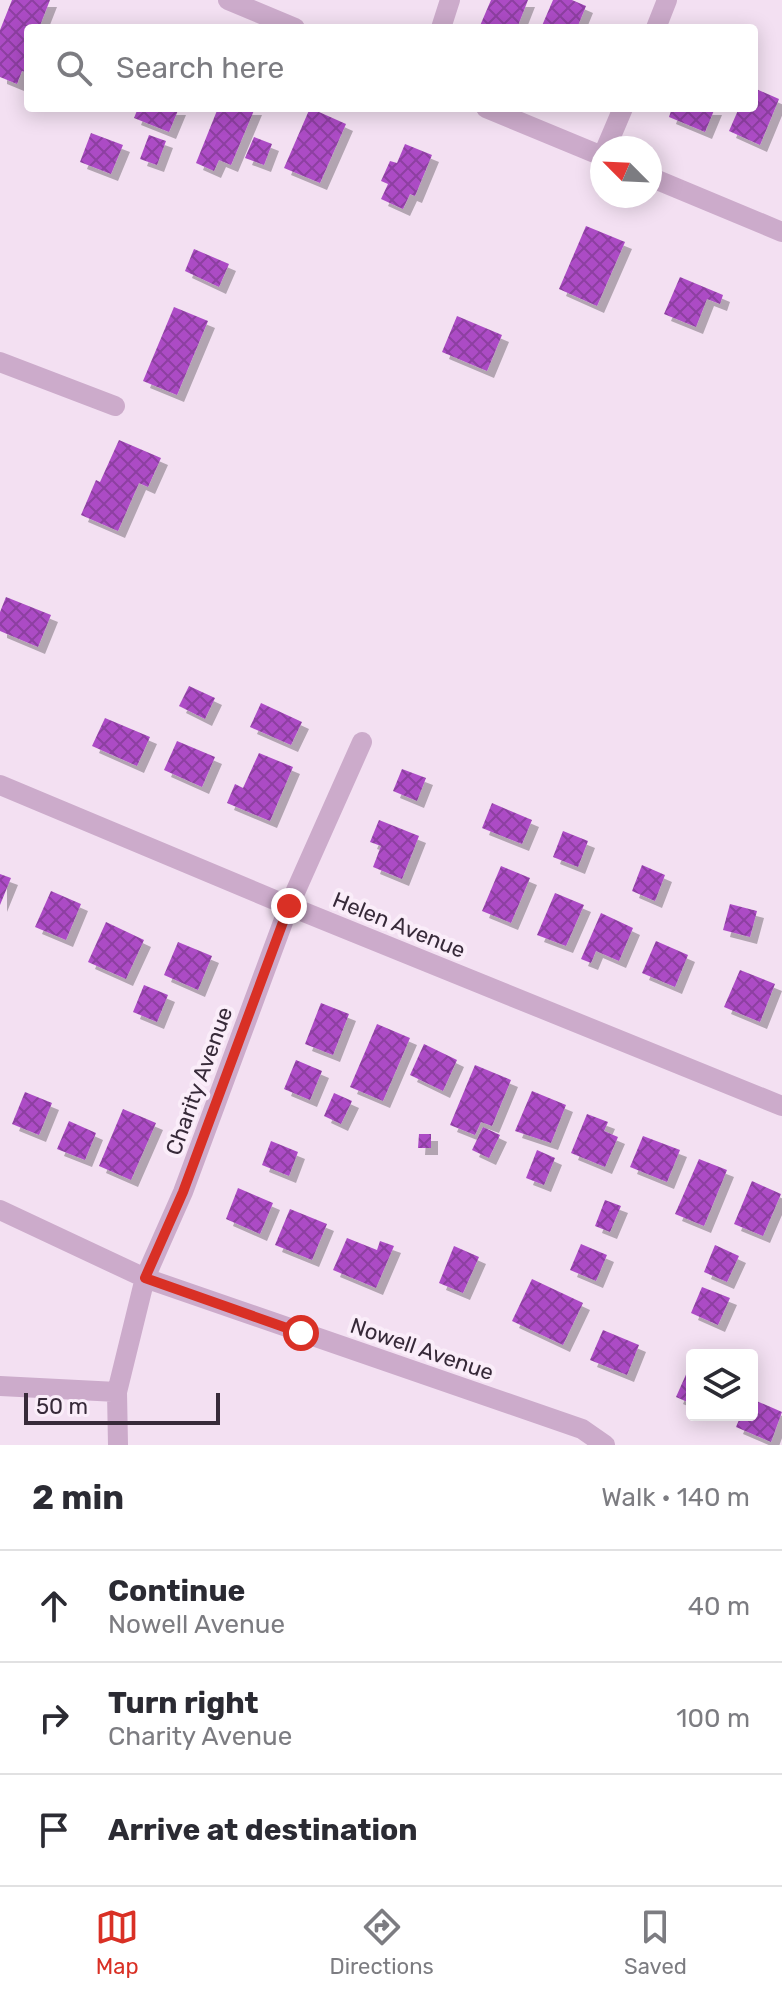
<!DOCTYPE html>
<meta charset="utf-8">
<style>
body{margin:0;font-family:Rubik,sans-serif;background:#f7f7f7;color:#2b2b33}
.controls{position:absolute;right:24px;bottom:24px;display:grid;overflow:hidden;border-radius:8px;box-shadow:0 4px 20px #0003}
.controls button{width:72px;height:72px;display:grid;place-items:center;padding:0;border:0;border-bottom:2px solid #e1e1e2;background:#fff;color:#2b2b33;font:40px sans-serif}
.compass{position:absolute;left:590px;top:136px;width:72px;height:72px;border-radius:50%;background:#fff;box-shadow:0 4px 20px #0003;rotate:294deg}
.scale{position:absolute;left:24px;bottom:20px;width:196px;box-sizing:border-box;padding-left:8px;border:4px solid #372a39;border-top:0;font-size:22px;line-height:28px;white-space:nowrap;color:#372a39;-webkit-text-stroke:6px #faedf9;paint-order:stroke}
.stop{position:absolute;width:24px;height:24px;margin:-18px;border:6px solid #d93025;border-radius:50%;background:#fff}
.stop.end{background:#d93025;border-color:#fff;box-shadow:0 2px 8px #0008}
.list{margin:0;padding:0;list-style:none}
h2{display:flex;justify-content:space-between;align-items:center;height:104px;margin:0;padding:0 32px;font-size:34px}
h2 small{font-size:26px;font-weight:400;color:#7c7c81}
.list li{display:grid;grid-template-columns:52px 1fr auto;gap:24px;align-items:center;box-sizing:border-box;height:112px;padding:0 32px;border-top:2px solid #e1e1e2}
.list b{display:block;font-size:30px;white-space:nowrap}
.list p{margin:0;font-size:26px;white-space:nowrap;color:#7c7c81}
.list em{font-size:26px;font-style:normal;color:#7c7c81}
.icon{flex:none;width:44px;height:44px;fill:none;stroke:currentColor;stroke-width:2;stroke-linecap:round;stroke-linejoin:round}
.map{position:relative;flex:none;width:782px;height:1445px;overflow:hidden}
.search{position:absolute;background:#fff;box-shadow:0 4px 20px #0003;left:24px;right:24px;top:24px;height:88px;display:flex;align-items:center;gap:20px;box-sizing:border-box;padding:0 28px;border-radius:8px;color:#7c7c81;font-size:30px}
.sheet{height:440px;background:#fff}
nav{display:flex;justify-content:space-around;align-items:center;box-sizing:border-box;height:112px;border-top:2px solid #e1e1e2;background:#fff;font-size:22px;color:#7c7c81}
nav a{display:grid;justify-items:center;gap:4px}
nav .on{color:#d93025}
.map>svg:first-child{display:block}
.building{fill:url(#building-cross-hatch);filter:url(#shadow)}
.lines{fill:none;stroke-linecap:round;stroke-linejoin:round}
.minor{stroke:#ccabcb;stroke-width:20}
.route{stroke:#d93025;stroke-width:10}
.labels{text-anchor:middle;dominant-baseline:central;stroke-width:8;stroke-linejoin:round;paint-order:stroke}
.street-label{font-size:22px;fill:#372a39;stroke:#faedf9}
</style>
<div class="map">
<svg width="782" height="1445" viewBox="0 0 782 1445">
<defs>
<pattern id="building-cross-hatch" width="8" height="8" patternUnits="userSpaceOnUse" patternTransform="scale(2)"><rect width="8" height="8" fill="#ac4cc5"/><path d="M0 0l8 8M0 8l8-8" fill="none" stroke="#8d3fa1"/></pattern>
<filter id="shadow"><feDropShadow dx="7" dy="7" stdDeviation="0" flood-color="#0004"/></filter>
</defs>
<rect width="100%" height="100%" fill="#f3e0f2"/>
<!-- building -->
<path class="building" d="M12 0H50L39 28H28V73L22 71 17 84 0 77V30Z
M491 0H528L517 28H479Z
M553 0H572L586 6 577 28H541Z
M754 88 779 99 760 145 729 131 739 108H754Z
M138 108H179L169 132 134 118Z
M218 108H255L231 165 219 160 214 171 196 163Z
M310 108 346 124 320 183 284 168Z
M672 108H715L705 132 669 117Z
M91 133 123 145 111 174 80 162Z
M149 135 166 141 157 165 140 159Z
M254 137 272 144 264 165 245 158Z
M405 144 432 155 415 196 410 194 403 209 381 199 388 184 381 181 390 161 397 163Z
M586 226 625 242 597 306 559 289Z
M194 249 229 264 219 287 185 271Z
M680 277 723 295 720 304 707 299 696 327 664 314Z
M174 307 208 321 177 395 143 381Z
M457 316 502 335 487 371 442 352Z
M119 440 161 458 148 487 139 483 118 531 81 515 96 480 100 482Z
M6 597 51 615 38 647 0 631V612Z
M189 686 215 698 205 719 179 706Z
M261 703 302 722 291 745 250 727Z
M105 718 150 737 137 766 92 746Z
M177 741 215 757 202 787 164 770Z
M259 753 293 767 270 821 227 803 235 784 243 788Z
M402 769 426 778 417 801 393 791Z
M492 803 532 820 522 844 482 828Z
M379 820 419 836 402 879 373 867 381 846 370 842Z
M563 831 588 841 578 867 553 857Z
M642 865 665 875 655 901 632 891Z
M501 866 530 878 511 923 482 911Z
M0 874 11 878 0 905Z
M51 891 81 904 66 940 35 927Z
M555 893 584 905 566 946 537 935Z
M730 904 757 911 750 937 723 930Z
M601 913 633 928 619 961 596 951 591 963 581 959Z
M106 922 144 940 126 979 88 962Z
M656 941 688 955 675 987 642 973Z
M178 942 212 956 198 990 164 975Z
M740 970 775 984 760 1022 724 1007Z
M144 985 168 995 157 1022 133 1012Z
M321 1003 349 1014 333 1055 305 1044Z
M377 1024 410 1038 383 1101 350 1087Z
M424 1044 457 1060 443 1091 410 1075Z
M296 1060 322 1071 310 1100 284 1089Z
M475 1065 511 1080 492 1126 481 1122 475 1135 450 1125Z
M532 1091 566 1105 551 1143 515 1131Z
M25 1092 52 1103 39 1135 12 1124Z
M334 1093 352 1101 341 1124 324 1116Z
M123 1109 156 1123 131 1180 99 1166Z
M587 1114 608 1122 604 1131 618 1137 605 1167 571 1153Z
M69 1121 96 1133 85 1160 57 1149Z
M483 1127 500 1135 489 1158 472 1150Z
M419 1134H431V1148H418Z
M643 1136 680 1150 667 1182 630 1167Z
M271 1141 298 1152 289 1176 262 1165Z
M537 1150 555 1158 544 1185 526 1178Z
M699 1159 727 1170 704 1226 675 1214Z
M752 1181 781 1194 763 1236 734 1224Z
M238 1188 273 1203 260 1234 226 1219Z
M605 1200 621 1206 610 1232 595 1226Z
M290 1209 327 1224 312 1260 275 1245Z
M347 1238 377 1250 380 1241 394 1246 376 1288 333 1270Z
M581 1244 607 1255 596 1281 570 1270Z
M715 1245 739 1256 727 1282 704 1272Z
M454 1246 479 1257 463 1293 439 1283Z
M532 1279 583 1303 563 1345 512 1321Z
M702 1287 730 1298 718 1325 691 1313Z
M603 1330 639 1345 627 1375 590 1360Z
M692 1361V1404L676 1397Z
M752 1399 782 1412 771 1442 736 1427 741 1415H752Z"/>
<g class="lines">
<!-- minor -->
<path class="minor" d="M228 0 295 28
M441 28 450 0
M656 28 667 0
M486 108 602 156
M606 148 623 108
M650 177 782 232
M0 362 115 406
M0 785 289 906 782 1106
M0 1210 145 1278 582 1429 605 1445
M0 1386 117 1392
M118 1445 117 1392 145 1278 183 1192 289 906 362 742"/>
</g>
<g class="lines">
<!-- route -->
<path class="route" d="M289 906 183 1192 145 1278 301 1333"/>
</g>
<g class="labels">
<!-- street labels -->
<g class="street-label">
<text transform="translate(399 925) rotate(22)">Helen Avenue</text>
<text transform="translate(199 1081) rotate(-70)">Charity Avenue</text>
<text transform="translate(422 1349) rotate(19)">Nowell Avenue</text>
</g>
</g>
</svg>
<div class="controls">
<button><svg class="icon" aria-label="layers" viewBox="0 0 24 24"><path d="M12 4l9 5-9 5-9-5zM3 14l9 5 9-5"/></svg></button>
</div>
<svg class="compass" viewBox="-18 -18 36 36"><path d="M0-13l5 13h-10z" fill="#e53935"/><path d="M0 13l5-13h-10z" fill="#7c7c81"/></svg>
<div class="scale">50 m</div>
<div class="stop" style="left:301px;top:1333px"></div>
<div class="stop end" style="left:289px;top:906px"></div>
<div class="search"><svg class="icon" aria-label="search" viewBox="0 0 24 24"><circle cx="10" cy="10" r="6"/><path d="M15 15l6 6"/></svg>Search here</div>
</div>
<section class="sheet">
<h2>2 min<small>Walk · 140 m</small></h2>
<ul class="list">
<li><svg class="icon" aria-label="ahead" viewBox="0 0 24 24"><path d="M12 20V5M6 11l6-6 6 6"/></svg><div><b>Continue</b><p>Nowell Avenue</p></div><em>40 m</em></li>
<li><svg class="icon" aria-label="right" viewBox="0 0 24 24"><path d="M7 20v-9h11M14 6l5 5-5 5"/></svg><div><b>Turn right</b><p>Charity Avenue</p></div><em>100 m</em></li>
<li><svg class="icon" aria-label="arrive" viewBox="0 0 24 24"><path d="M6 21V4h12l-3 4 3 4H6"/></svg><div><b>Arrive at destination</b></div></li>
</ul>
</section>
<nav>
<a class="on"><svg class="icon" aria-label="map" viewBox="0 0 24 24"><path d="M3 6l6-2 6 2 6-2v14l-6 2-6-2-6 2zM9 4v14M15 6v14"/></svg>Map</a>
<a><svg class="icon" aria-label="directions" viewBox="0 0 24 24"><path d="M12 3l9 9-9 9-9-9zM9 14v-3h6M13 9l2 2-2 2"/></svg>Directions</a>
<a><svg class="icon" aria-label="saved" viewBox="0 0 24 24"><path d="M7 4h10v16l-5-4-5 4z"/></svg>Saved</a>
</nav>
